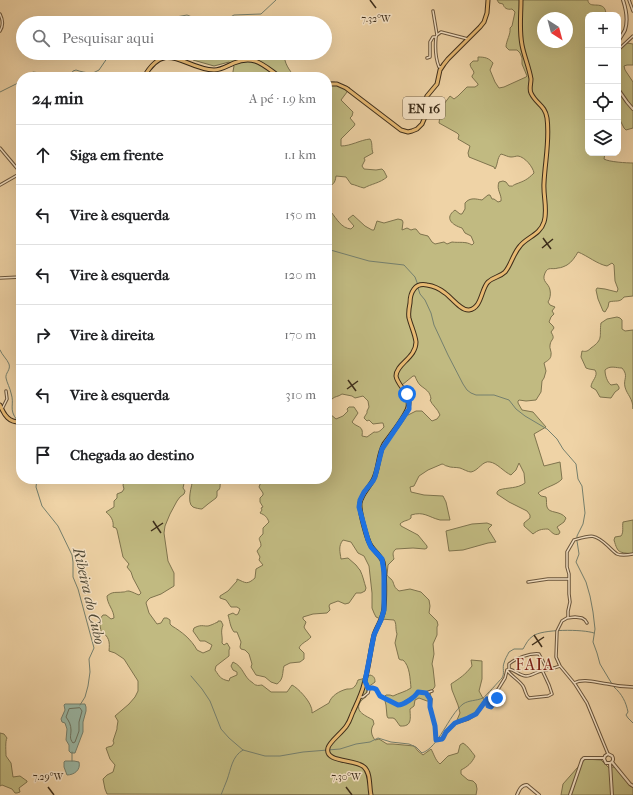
<!DOCTYPE html>
<html lang="pt">
<meta charset="utf-8">
<style>
body{margin:0;font-family:"IM FELL French Canon",serif;background:#f6f6f6;color:#202124}
.controls{position:absolute;right:12px;top:12px;display:grid;overflow:hidden;border-radius:8px;box-shadow:0 4px 16px #0002}
.controls button{width:36px;height:36px;display:grid;place-items:center;padding:0;border:0;border-bottom:1px solid #e0e0e0;background:#fff;color:#202124;font:20px sans-serif}
.compass{position:absolute;left:537px;top:12px;width:36px;height:36px;border-radius:50%;background:#fff;box-shadow:0 4px 16px #0002;rotate:144deg}
.stop{position:absolute;width:12px;height:12px;margin:-9px;border:3px solid #1a73e8;border-radius:50%;background:#fff}
.stop.end{background:#1a73e8;border-color:#fff;box-shadow:0 1px 4px #0008}
.list{margin:0;padding:0;list-style:none}
h2{display:flex;justify-content:space-between;align-items:center;height:52px;margin:0;padding:0 16px;font-size:17px}
h2 small{font-size:13px;font-weight:400;color:#757577}
.list li{display:grid;grid-template-columns:26px 1fr auto;gap:12px;align-items:center;box-sizing:border-box;height:60px;padding:0 16px;border-top:1px solid #e0e0e0}
.list b{display:block;font-size:15px;white-space:nowrap}
.list em{font-size:13px;font-style:normal;color:#757577}
.icon{flex:none;width:22px;height:22px;fill:none;stroke:currentColor;stroke-width:2;stroke-linecap:round;stroke-linejoin:round}
.map{position:relative;flex:none;width:633px;height:795px;overflow:hidden}
.search{position:absolute;background:#fff;box-shadow:0 4px 16px #0002;left:16px;top:16px;width:316px;height:44px;display:flex;align-items:center;gap:10px;box-sizing:border-box;padding:0 14px;border-radius:22px;color:#757577;font-size:15px}
.panel{position:absolute;background:#fff;box-shadow:0 4px 16px #0002;left:16px;top:72px;width:316px;height:412px;border-radius:16px}
.map>svg:first-child{display:block}
.green{fill:#c1ba81;stroke:#7f744e;fill-rule:evenodd}
.water{fill:#9ab8a6;stroke:#75806e}
.lines{fill:none;stroke-linecap:round;stroke-linejoin:round}
.shore{stroke:#6c7260;stroke-width:1}
.stream{stroke:#75806e;stroke-width:1}
.minor-casing{stroke:#6a563d;stroke-width:3.5}
.tertiary-casing{stroke:#6a563d;stroke-width:4}
.primary-casing{stroke:#3d2d1a;stroke-width:5}
.minor{stroke:#f5e2c5;stroke-width:1.5}
.tertiary{stroke:#f5e2c5;stroke-width:2}
.primary{stroke:#e8ba73;stroke-width:3}
.route{stroke:#1a73e8;stroke-width:5}
.ticks{fill:none;stroke:#3d2d1a;stroke-width:1.5}
.labels{text-anchor:middle;dominant-baseline:central;stroke-width:3;stroke-linejoin:round;paint-order:stroke}
.shield{fill:#f5e2c5;stroke:#74634d;stroke-width:1}
.shield-label{font-size:13px;font-weight:bold;fill:#3d2d1a}
.water-label{font-size:15px;font-style:italic;fill:#504936;stroke:#f5e2c5}
.quarter-label{font-size:16px;letter-spacing:1px;fill:#7a1f14;stroke:#f5e2c5}
.ticks-label{font-size:10px;text-anchor:middle;fill:#3d2d1a;stroke:#f5e2c5;stroke-width:3;stroke-linejoin:round;paint-order:stroke}
</style>
<div class="map">
<svg width="633" height="795" viewBox="0 0 633 795">
<rect width="100%" height="100%" fill="#efd3a6"/>
<filter id="stains"><feTurbulence type="fractalNoise" baseFrequency=".005" numOctaves="4"/><feColorMatrix values="0 0 0 0 .2 0 0 0 0 .09 0 0 0 0 .02 0 0 0 .5 -.17"/></filter>
<radialGradient id="worn" r=".72"><stop offset=".6" stop-color="#630" stop-opacity="0"/><stop offset="1" stop-color="#630" stop-opacity=".3"/></radialGradient>
<!-- green -->
<path class="green" d="M497 0H588C588 1 588 2 589 3 592 8 606 0 606 15H588V153H605L604 159C609 162 627 163 633 163V296L624 297C620 303 615 300 609 302L608 307 605 312 603 311 598 299 596 290 597 288 605 289 617 292 618 289 615 281 614 265 612 263 607 266C597 264 588 256 578 252 575 257 572 262 567 265 565 266 561 268 558 268 552 270 548 266 545 273 541 282 549 283 550 290 551 294 550 299 548 302L550 305 555 307 552 311 554 314 551 317 549 322 553 326 554 328 551 332C556 340 551 338 550 345 549 348 552 352 551 355 551 359 547 361 544 363L546 371 544 378 542 381 541 392 536 400 526 401 519 400 518 401V403L522 410 533 412 546 427 534 434 544 466 560 462 562 479C557 485 545 487 538 493L541 496 546 497C547 501 546 504 547 507 549 514 560 510 566 518L564 522 557 527 560 532 559 534C554 536 552 532 548 529 541 529 538 530 533 534L524 526V523L530 518V515L527 511 509 502 497 494V492L499 490C508 487 517 489 525 483L524 473 519 463 516 470 511 475C504 472 497 463 490 462 483 460 478 471 471 472 468 472 463 469 460 468 456 467 451 468 447 466 445 466 444 464 442 464L428 470 419 476 414 486 410 487 411 492 424 495 443 496 446 502 450 520C447 520 443 520 440 520 428 517 424 511 411 515V518C408 521 404 520 400 524L401 526 418 535 427 546V548L425 549 413 548 396 549C392 552 393 555 394 559L388 565 387 575C388 577 390 578 391 579 395 583 392 586 399 591L410 589 421 592 429 600 430 606 429 613 437 621 438 625 437 627V635L433 644 434 654 432 664 433 668 435 686 434 688 430 692 431 697 429 701H427L419 698 415 700 414 706 410 709C410 717 413 727 400 726L395 719 393 718H388L387 716 386 705 384 697 386 695H390L393 696C399 693 405 692 411 688 410 679 410 666 403 660H401L399 659 395 643 397 634C395 628 397 624 394 620L381 619 376 617 374 613 372 608V593L369 566 364 556 358 553 351 542 343 540C338 546 340 552 341 559L348 558 356 565 359 569 360 570C363 576 364 582 366 588L365 591 361 593H356L349 603 345 604 338 601 330 604 329 606 330 610 327 613 313 614 303 617V619L306 622 304 627 305 629 311 637C308 641 301 643 299 648L304 653V659L300 662 290 663 284 666C282 673 284 679 277 684L271 682 265 677 256 675 251 667 252 664 249 654 245 650 241 649 240 647 241 642 237 632H234C230 627 230 621 228 615L233 613 236 615 238 614 240 609 237 607H231L226 600 220 598V596L228 591 237 581V579C246 583 247 585 255 578L256 569 263 565 259 560 260 557 257 551 261 546C261 539 256 540 263 534V528L269 522C267 517 265 515 260 513L262 510 261 508 263 507 260 502V498L263 495V493L259 487 261 482 266 483 272 482 274 479H327V416L330 414 336 419 343 416 348 411 347 409 349 407H354L358 413 352 422C357 428 364 425 362 436L367 437 374 432C379 433 381 430 384 427L383 423H381L373 424 369 420 367 421 364 418 365 416 367 413V411L369 407 368 401 363 396 355 398 352 396 342 394C338 397 335 396 332 399H327V211L331 212C337 219 341 228 351 229L354 226 348 219 353 215 365 226 372 230H374L377 221 384 223 398 219 402 220 403 222 402 230 407 228 411 230 414 229H416L420 234 428 236 432 242 435 244 444 242 447 244 452 242C459 243 466 241 472 245L474 243 471 236 465 233 462 228C452 225 444 218 455 210L460 214H462L465 209V203C470 197 476 199 482 200L488 195H490L492 199H494L498 202 501 201C502 194 496 190 499 182L503 181 506 182 509 186C516 186 509 187 516 184 524 181 527 180 534 173 533 167 525 157 518 156 516 156 514 157 511 157 508 157 505 155 501 154 497 158 498 164 495 169L494 167 469 157 468 153 470 146 458 139 459 135 457 133 439 123 441 108 450 96 454 99 458 96 467 87H475L478 85V84L472 77V76L474 73C474 70 470 68 470 64L473 61H478V57C485 57 489 58 493 63L490 70 495 82 499 88 504 87 526 77 527 76 522 64V58L520 53 517 50H509L506 47C506 41 511 34 510 28L512 26 515 12 512 9C507 10 504 8 503 4L499 3ZM543 18H567V42H543ZM413 376H415C416 379 418 383 420 385 426 390 430 391 431 399L430 400C432 405 438 409 440 415L437 419 432 421 422 411H416L408 415 406 414V399L402 389V385Z
M627 43 633 44V65H627L624 66 625 70 633 82V128L626 130 624 128 618 116V48L620 49Z
M194 53H284C284 63 289 70 295 77H232L234 66 229 62 214 66 193 60 195 58Z
M327 82H334L350 88 341 100 353 112 352 116 350 118 355 124 354 126 341 139V146C351 146 360 140 370 139 373 143 371 148 373 153L364 158 365 160 362 166 364 169 376 170 382 169 384 171 387 177C380 183 371 184 364 188 359 187 356 185 351 184L346 177 336 176C335 184 333 184 327 188Z
M617 317 620 318 622 320V329L625 331 633 330V409C633 398 627 395 625 387 623 379 629 376 622 368 616 368 610 365 605 370 605 375 607 382 611 385L617 384 619 387V389L615 392 611 398 600 397 596 390 591 387C591 381 599 376 595 370L589 369 586 368 581 357 582 351C586 352 588 351 591 348 604 339 599 336 601 323L607 319Z
M120 479H185L183 488 185 491 184 494 180 497 177 501 170 514 165 526 164 533 168 561 174 573V586L161 594 150 598 147 601 146 603 149 613 157 624 161 623 164 618H167L170 620V624L172 626C182 632 191 639 197 650L203 653 210 650 212 645 205 641H200L193 631 194 628C203 623 205 628 211 625 214 624 215 623 218 622V621H221L223 625C220 633 223 635 222 643L224 645 227 643 230 648 229 650V656L216 666 215 670C220 677 220 679 229 681L230 678 237 675V672L233 670 231 666 233 662C244 667 243 677 253 683 254 684 255 685 256 685 258 686 260 685 262 685L271 692H287L292 685C298 688 309 700 311 707 312 709 312 711 312 713L329 703C331 696 339 691 347 689 350 689 353 689 355 686 357 684 357 682 358 680L362 679 370 675C374 676 375 678 375 682L371 685 367 687 366 697C364 698 362 700 361 701 353 712 367 716 373 720L374 724C370 729 371 735 375 740L379 739 387 744H393L414 746 418 751 423 755 431 749C434 754 435 760 440 764L448 756 458 753 460 745 463 743C468 746 471 751 475 756 472 763 467 767 461 770V774L468 780 473 781 476 784 477 789 476 795 107 794 105 789 103 779 107 775 113 772 115 765 110 759 106 748 108 747 112 746 114 743 113 741 117 729V727L118 721 115 716 129 704 135 697 138 691V681L124 659 115 653 109 651C110 641 109 637 101 631L99 620 103 615H106L111 619 114 618C114 610 107 604 107 596 113 591 115 593 123 592 126 592 125 591 129 591 133 592 136 594 139 595L141 593 133 578 131 572 127 567 129 564 123 557 117 530 116 528 113 527C114 521 111 516 106 512L114 507V501L117 498V494L122 492 124 489 123 485 124 482 123 480Z
M193 479H221C219 483 222 489 217 491V496L216 498 208 504 202 509C200 509 195 508 193 507 186 503 192 485 193 479Z
M633 520V554C619 552 618 554 614 540L615 537 621 536C624 532 622 527 623 522Z
M487 523 492 525 488 529 496 542 488 543 463 550 449 551 446 531 472 524Z
M471 660 482 661V679L479 691 484 700C477 712 471 718 457 720L460 713 458 705 452 690 451 684C460 678 465 675 472 666Z
M0 733 4 734 7 738C5 741 6 752 6 756L11 763 13 777 20 776 27 781V782L19 788 20 792 17 793H15L12 789 2 785 0 786Z
M585 759 601 760 609 768 613 767 617 768 630 786 633 787V795H561L563 784Z"/>
<!-- water -->
<path class="water" d="M65 704H85L86 707V711L83 722V732L75 753H71L69 751V745L66 740 67 729 65 723 62 722 61 719 65 710 64 705Z
M65 761H74L79 762C81 770 74 775 67 775L64 767V762Z"/>
<g class="lines">
<!-- shore -->
<path class="shore" d="M80 708 82 711 79 722V731L75 742 73 743C69 738 71 736 71 730 71 725 69 721 66 717L69 709Z"/>
<!-- stream -->
<path class="stream" d="M155 23 169 22 176 17 187 15 197 19V23
M225 23 227 19 234 15 261 14 276 0
M26 77 33 72 48 74 52 77
M68 77 70 76 73 71 76 70C81 72 86 72 91 74L99 70 110 54 113 53
M0 92 16 84 21 81
M327 249 369 261 404 265 415 277 418 285
M418 288 420 294 425 300 431 313 434 325 448 355 463 384 467 390 471 393 476 395H494L509 400 516 409 525 416 547 429 557 439 563 449 576 464 578 479 582 486 585 513 583 524 577 536V538
M0 350C2 355 7 359 9 364 11 370 5 373 6 378 7 383 10 388 11 393 15 405 8 409 17 420
M37 479 36 487 42 506 58 526 72 555 73 562V577L78 589 94 648 89 659 90 672 88 686 85 697 80 705
M577 541 579 554 576 562 586 582 590 596 593 612 595 629 593 642 597 653 600 664 612 684
M191 676 202 689 210 701 221 729 229 738 243 750 265 756H280L303 752 340 749 356 744 370 742 378 738 391 742 409 744 416 747 422 753C439 747 448 716 463 704 469 700 476 701 483 698 486 696 499 681 502 678 505 673 502 668 504 663 505 659 507 656 509 652L514 649H523C526 644 528 639 533 636 542 629 583 629 594 633
M614 687C622 694 626 702 628 712L626 715 628 718 633 723
M72 761V752
M221 795C223 790 225 785 227 780 231 769 232 756 243 750"/>
<!-- minor casing -->
<g class="minor-casing">
<path id="minor" d="M629 0 633 11
M433 11 437 35
M0 14C3 20 4 25 0 31
M436 37C435 47 435 57 439 67H441
M618 50 633 36
M427 58 430 57V42L433 37H436L437 35 441 32 468 39
M0 148 21 173
M0 185 21 173
M0 278 21 277
M2 409 7 399 6 391
M528 582 548 579H568
M568 618V611L570 602 569 594V574L567 567V552L574 540C591 535 594 533 608 546 611 549 614 552 617 554 622 556 628 555 633 554
M587 623 585 620 582 618 575 617 567 618 562 621 557 631 556 657 560 666 575 684 587 703 608 754
M509 668V664C516 658 530 653 539 654L545 665 547 670
M542 670 549 685 552 694 548 696 529 698C525 695 526 691 523 686 520 681 510 675 507 670L509 669C515 670 520 676 526 676 532 676 536 672 541 671 547 669 553 669 560 666
M574 683C584 678 597 683 608 684 616 686 625 687 633 687
M368 688H373L376 689 380 696 398 705H401C407 700 414 699 418 692L426 693 432 691
M426 693 431 699 430 707 435 726 436 740 442 739 443 737 446 732 455 723 468 719 476 714 480 709 485 701 487 699 488 702V706L491 707 495 702 497 698V691L505 678 507 670
M360 697H363L368 693 369 689 366 683"/>
</g>
<!-- tertiary casing -->
<g class="tertiary-casing">
<path id="tertiary" d="M618 42C620 38 623 34 625 30 628 21 626 9 623 0
M618 89 627 102 633 109
M612 762 630 784 633 786
M610 763H606L604 759 605 756 608 754 612 756C614 759 613 762 610 763L612 795
M517 795C519 790 521 785 527 785L539 795
M570 795 582 760 584 758H604"/>
</g>
<!-- primary casing -->
<g class="primary-casing">
<path id="primary" d="M144 77C166 38 184 69 214 70 221 70 227 66 234 63 255 54 264 66 280 77
M327 84H337L346 88 401 130 408 132 412 131 417 129 422 124 425 117 424 103 427 96 437 84 440 70 444 64 448 59 480 27 484 22 487 13 488 0
M0 405C4 415 9 423 21 422
M371 795C369 786 371 773 364 767 356 759 324 763 328 748 329 742 343 732 347 725 350 721 351 716 353 712 357 703 362 693 364 684 369 668 370 651 374 635 377 625 384 618 384 607 385 597 385 571 383 562 381 556 375 552 371 546 367 540 359 511 360 503 362 493 370 487 374 478 379 467 378 455 384 444 390 435 410 412 409 402 408 392 397 384 396 376 396 364 416 358 416 342 415 334 411 326 409 318 408 313 409 308 410 303 410 298 411 293 414 289 417 285 422 284 427 285 434 286 440 289 445 293 451 297 461 311 469 310 482 308 481 289 488 282 493 277 500 277 505 272 511 265 513 254 520 246 527 237 540 235 544 222 548 210 543 196 544 183 545 161 550 140 547 118 545 105 536 104 531 93 529 89 531 84 531 79 529 67 524 56 522 45 519 30 521 15 521 0"/>
</g>
<!-- minor -->
<use href="#minor" class="minor"/>
<!-- tertiary -->
<use href="#tertiary" class="tertiary"/>
<!-- primary -->
<use href="#primary" class="primary"/>
</g>
<g class="lines">
<!-- route -->
<path class="route" d="M407 394 409 401V409L382 449 375 477 373 481 364 492 360 500 359 507 368 540 371 547 382 559 384 572V610L381 620 374 635 365 681 368 688H373L376 689 380 696 398 705C404 705 415 697 418 692L426 693 430 699V707L435 726 436 740 442 739 443 738 446 732 455 723 468 718 476 714 487 699 488 702V706L491 707 495 702 497 698"/>
</g>
<!-- ticks -->
<path class="ticks" d="M370 0 376 8M543 238 551 249M542 248 553 239M348 380 356 391M347 389 358 381M153 521 161 533M151 531 163 523M534 635 542 647M532 645 544 637M48 787 54 795M346 787 352 795"/>
<g class="labels">
<!-- shield labels -->
<rect class="shield" x="403" y="97" width="42" height="22" rx="3"/>
<g class="shield-label">
<text x="424" y="108">EN 16</text>
</g>
<!-- water labels -->
<g class="water-label">
<text transform="translate(89 596) rotate(77)">Ribeira do Cubo</text>
</g>
<!-- quarter labels -->
<g class="quarter-label">
<text x="535" y="664">FAIA</text>
</g>
</g>
<g class="ticks-label">
<text x="376" y="22">7.32°W</text>
<text x="48" y="780">7.29°W</text>
<text x="346" y="780">7.30°W</text>
</g>
<rect width="100%" height="100%" filter="url(#stains)"/>
<rect width="100%" height="100%" fill="url(#worn)"/>
</svg>
<div class="controls">
<button>+</button>
<button>−</button>
<button><svg class="icon" aria-label="locate" viewBox="0 0 24 24"><circle cx="12" cy="12" r="6"/><path d="M12 2v4M12 18v4M2 12h4M18 12h4"/></svg></button>
<button><svg class="icon" aria-label="layers" viewBox="0 0 24 24"><path d="M12 4l9 5-9 5-9-5zM3 14l9 5 9-5"/></svg></button>
</div>
<svg class="compass" viewBox="-18 -18 36 36"><path d="M0-13l5 13h-10z" fill="#e53935"/><path d="M0 13l5-13h-10z" fill="#757577"/></svg>
<div class="stop" style="left:407px;top:394px"></div>
<div class="stop end" style="left:497px;top:698px"></div>
<div class="search"><svg class="icon" aria-label="search" viewBox="0 0 24 24"><circle cx="10" cy="10" r="6"/><path d="M15 15l6 6"/></svg>Pesquisar aqui</div>
<section class="panel">
<h2>24 min<small>A pé · 1.9 km</small></h2>
<ul class="list">
<li><svg class="icon" aria-label="ahead" viewBox="0 0 24 24"><path d="M12 20V5M6 11l6-6 6 6"/></svg><div><b>Siga em frente</b></div><em>1.1 km</em></li>
<li><svg class="icon" aria-label="left" viewBox="0 0 24 24"><path d="M17 20v-9H6M10 6l-5 5 5 5"/></svg><div><b>Vire à esquerda</b></div><em>150 m</em></li>
<li><svg class="icon" aria-label="left" viewBox="0 0 24 24"><path d="M17 20v-9H6M10 6l-5 5 5 5"/></svg><div><b>Vire à esquerda</b></div><em>120 m</em></li>
<li><svg class="icon" aria-label="right" viewBox="0 0 24 24"><path d="M7 20v-9h11M14 6l5 5-5 5"/></svg><div><b>Vire à direita</b></div><em>170 m</em></li>
<li><svg class="icon" aria-label="left" viewBox="0 0 24 24"><path d="M17 20v-9H6M10 6l-5 5 5 5"/></svg><div><b>Vire à esquerda</b></div><em>310 m</em></li>
<li><svg class="icon" aria-label="arrive" viewBox="0 0 24 24"><path d="M6 21V4h12l-3 4 3 4H6"/></svg><div><b>Chegada ao destino</b></div></li>
</ul>
</section>
</div>
